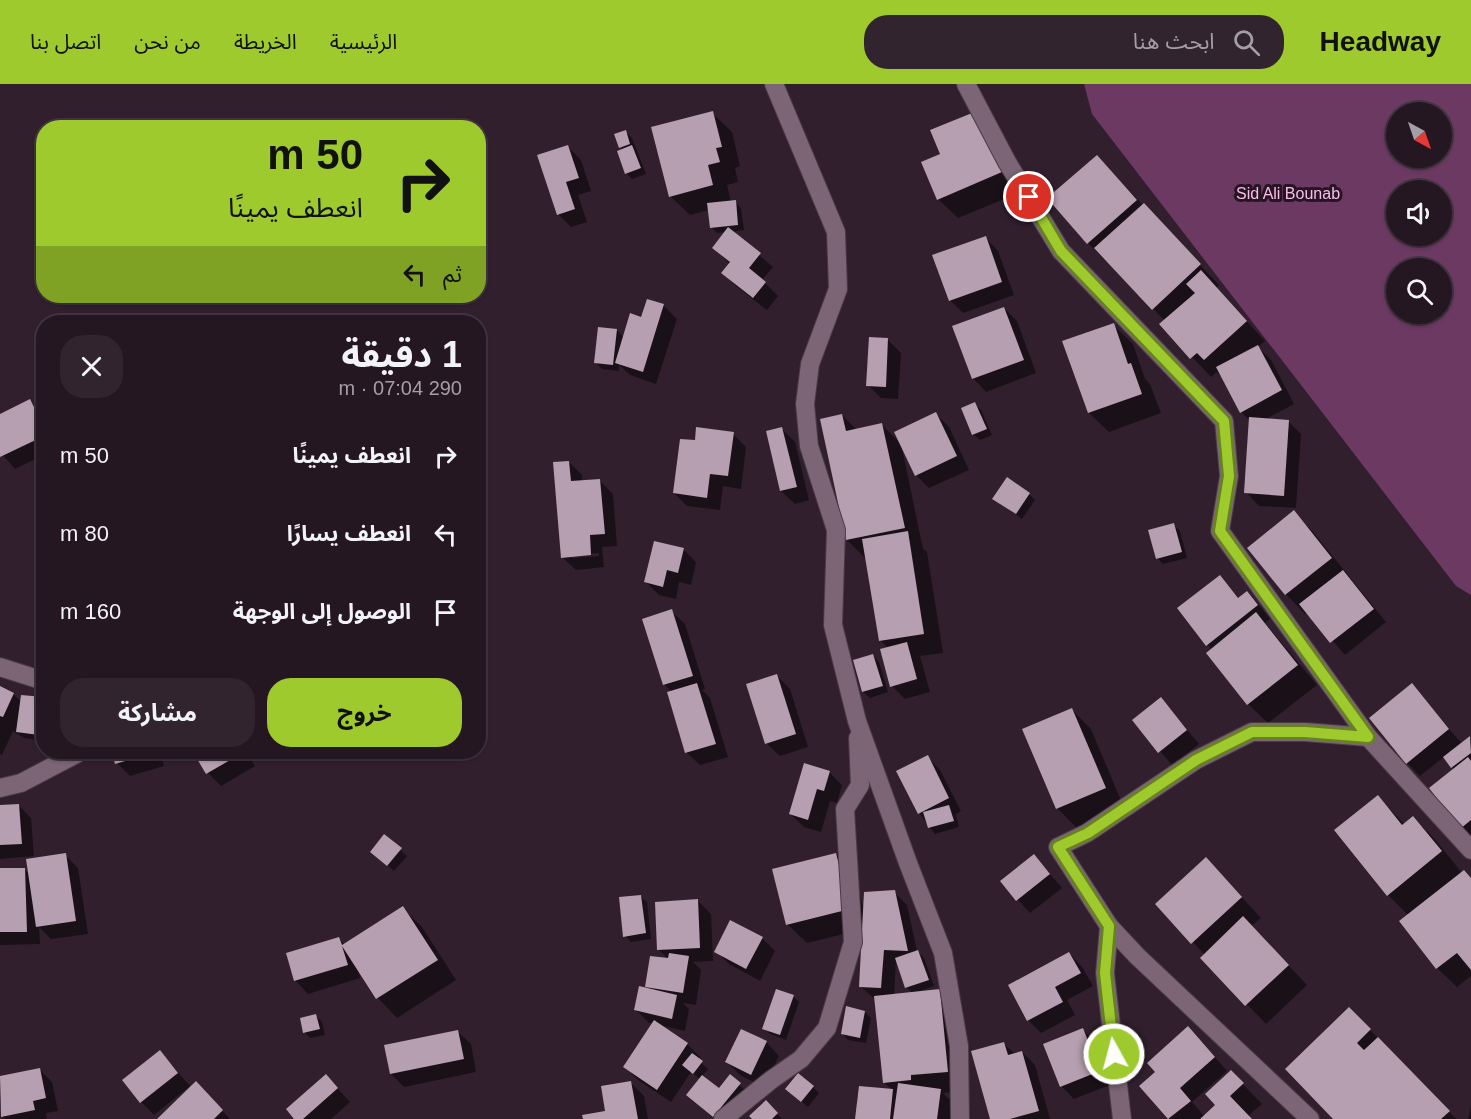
<!DOCTYPE html>
<html lang="ar">
<meta charset="utf-8">
<style>
body{margin:0;font-family:Helvetica,"Noto Sans Arabic",sans-serif;background:#31242f;color:#f1f3f6;direction:rtl;height:100vh;display:flex;flex-direction:column;font-size:22px;white-space:nowrap}
*{box-sizing:border-box;margin:0}
p{font-size:20px;color:#a39fa5}
.icon{flex:none;width:33px;height:33px;fill:none;stroke:currentColor;stroke-width:2;stroke-linecap:round;stroke-linejoin:round}
.map{position:relative;flex:1;overflow:hidden;direction:ltr}
.details{position:absolute;left:36px;top:231px;width:450px;height:444px;display:flex;flex-direction:column;background:#251722;border-radius:24px;box-shadow:0 2px 4px #0004,0 0 0 2px #423640;direction:rtl}
.details>*{flex:none}
.guide{position:absolute;left:36px;top:36px;width:450px;height:183px;border-radius:24px;box-shadow:0 2px 4px #0004,0 0 0 2px #423640;direction:rtl;background:#9fca2e;color:#111;overflow:hidden}
.needle{width:39px;rotate:140deg}
.controls{position:absolute;left:1386px;top:18px;display:grid;gap:12px}
.controls a{display:grid;place-items:center;width:66px;height:66px;border-radius:50%;background:#251722;box-shadow:0 2px 4px #0004,0 0 0 2px #423640;font-size:30px}
.pin{position:absolute;display:grid;place-items:center;width:51px;height:51px;color:#fff;margin:-26px;border:3px solid #fff;border-radius:50%;box-shadow:0 2px 6px #0007}
.me{position:absolute;width:66px;margin:-33px;rotate:353deg;stroke-linejoin:round;filter:drop-shadow(0 0 4px #0008)}
.turn{display:flex;align-items:center;gap:21px;height:126px;padding:0 24px;font-size:27px}
.turn .icon{width:78px;height:78px;stroke-width:2.5}
.turn b{display:block;font-size:42px;line-height:51px}
.then{display:flex;align-items:center;height:57px;padding:0 24px;background:#0003;gap:12px;font-size:22px}
.round{display:grid;place-items:center;flex:none;width:63px;height:63px;border-radius:24px;background:#31242f}
.summary{display:flex;align-items:center;justify-content:space-between;height:102px;padding:0 24px}
h1{font-size:36px;font-weight:700;line-height:45px}
.cta{display:flex;gap:12px;margin-top:auto;padding:12px 24px}
.cta a{flex:1;height:69px;border-radius:24px;background:#9fca2e;color:#111;font-size:24px;font-weight:700;line-height:69px;text-align:center}
.cta a+a{background:#31242f;color:#f1f3f6}
ul{padding:0;list-style:none}
li{display:flex;align-items:center;gap:18px;height:78px;padding:0 24px}
li div{flex:1}
li b{display:block;font-size:22px}
li em{font-style:normal}
header{display:flex;align-items:center;gap:36px;box-sizing:border-box;height:84px;padding:0 30px;background:#9fca2e;color:#111}
header strong{font-size:28px}
nav{display:flex;gap:33px;margin-inline-start:auto;font-size:21px}
.search{width:420px;height:54px;background:#31242f;display:flex;align-items:center;gap:15px;box-sizing:border-box;padding:0 21px;border-radius:24px;color:#a39fa5;font-size:22px}
.map>svg:first-child{display:block}
</style>
<header>
<strong>Headway</strong>
<div class="search"><svg class="icon" aria-label="search" viewBox="0 0 24 24"><circle cx="10" cy="10" r="6"/><path d="M15 15l6 6"/></svg>ابحث هنا</div>
<nav><a>الرئيسية</a><a>الخريطة</a><a>من نحن</a><a>اتصل بنا</a></nav>
</header>
<div class="map">
<svg width="1471" height="1035" viewBox="0 0 1471 1035">
<rect width="100%" height="100%" fill="#311f2d"/>
<path fill="#6b3961" fill-rule="evenodd" d="M1084 0H1471V511L1456 502 1092 30ZM1396 28H1442V74H1396ZM1396 106H1442V152H1396ZM1396 184H1442V230H1396Z"/>
<g fill="#0007" fill-rule="evenodd">
<polygon points="976,28 1021,108 958,134 938,115 942,71"/>
<polygon points="712,29 732,48 740,82 735,84 738,98 727,101 731,118 735,118 741,124 744,146 732,148 773,183 762,196 778,212 767,226 736,202 723,189 730,180 714,164 726,148 717,149 711,143 709,126 690,131 670,112"/>
<polygon points="626,48 632,54 646,90 632,95 626,89 623,66 620,63"/>
<polygon points="568,63 581,76 591,107 578,111 587,138 571,143 558,130"/>
<polygon points="1097,73 1219,201 1216,204 1265,257 1258,263 1271,276 1294,320 1264,336 1288,337 1301,350 1296,424 1259,422 1246,408 1250,337 1241,328 1222,293 1217,288 1211,293 1161,240 1165,237 1108,177 1107,178 1088,159"/>
<polygon points="985,153 998,167 1014,211 963,229 950,216"/>
<polygon points="648,217 664,222 677,235 656,300 630,291 619,281 619,287 602,285 596,279 617,246 624,254 642,235"/>
<polygon points="1004,224 1017,237 1036,289 986,308 973,294"/>
<polygon points="1113,241 1133,260 1145,295 1150,300 1161,329 1109,348 1089,329 1064,258"/>
<polygon points="888,256 901,269 898,315 881,314 868,301"/>
<polygon points="30,317 44,331 44,371 15,385 0,368 0,331"/>
<polygon points="975,320 981,326 992,351 980,356 973,350"/>
<polygon points="936,330 949,343 969,386 929,404 916,391 902,364 923,465 927,468 943,569 920,572 930,608 905,615 892,602 888,564 880,556 867,476 847,456 842,331 857,346 882,341 901,360"/>
<polygon points="782,345 795,358 809,416 795,420 781,407"/>
<polygon points="733,350 746,363 741,405 723,402 720,426 687,422 674,409 696,358"/>
<path d="M569 378 582 391V398L600 397 613 410 617 462 602 463 604 483 576 486 562 473ZM599 469V472L572 474V471Z"/>
<polygon points="1029,410 1035,416 1022,435 994,414"/>
<polygon points="1294,428 1313,448 1386,538 1345,571 1308,528 1305,530 1286,510"/>
<polygon points="1174,441 1180,447 1187,474 1163,480 1157,474"/>
<polygon points="683,465 696,478 691,501 679,498 676,515 659,511 646,498"/>
<polygon points="1220,493 1239,515 1247,509 1260,522 1270,535 1265,539 1317,601 1268,639 1248,620 1212,566 1179,525"/>
<polygon points="671,527 685,540 705,605 702,606 710,614 728,673 700,681 686,668 672,608 665,601 644,536"/>
<polygon points="873,572 879,578 888,608 870,614 863,608"/>
<polygon points="777,592 790,605 808,663 780,672 766,659"/>
<polygon points="1412,601 1462,660 1469,654 1471,655 1471,753 1461,744 1455,686 1444,673 1420,692 1407,679"/>
<polygon points="0,604 13,610 22,618 44,615 44,657 24,654 13,647 2,671 0,670"/>
<polygon points="1161,615 1199,660 1172,681 1134,636"/>
<polygon points="1072,626 1091,645 1124,724 1077,744 1057,724"/>
<polygon points="113,668 160,668 164,682 130,692 117,679"/>
<polygon points="194,668 246,668 255,682 221,702 208,689"/>
<polygon points="927,673 940,686 961,727 956,730 959,743 935,750 919,729"/>
<polygon points="829,688 842,701 837,719 830,717 821,748 804,743 790,730"/>
<polygon points="1378,713 1405,741 1413,734 1433,753 1462,789 1471,794 1471,892 1457,903 1437,884 1408,831 1388,811 1336,747"/>
<polygon points="18,721 31,734 34,772 0,775 0,722"/>
<polygon points="400,766 407,772 394,787 378,774"/>
<path d="M836 770 855 790 864 827 894 808 907 821 917 867 924 874 934 902 917 908 939 907 959 926 967 1007 943 1009 953 1019 951 1035H858L893 1007 884 998 876 916 861 903 864 845 807 859 787 840ZM896 875 906 903 913 909 894 911Z"/>
<polygon points="65,771 78,784 88,850 51,855 39,843 40,860 0,861 0,786 24,785 30,791"/>
<polygon points="1034,772 1062,804 1030,829 1002,798"/>
<polygon points="1225,795 1261,834 1251,842 1307,901 1266,940 1202,874 1205,871 1157,820"/>
<polygon points="640,812 647,818 651,855 631,858 625,852"/>
<polygon points="698,817 711,830 713,877 693,878 701,886 696,921 683,919 689,925 685,947 659,941 687,960 700,973 698,976 708,985 702,992 719,1007 731,993 753,1014 714,1035 688,1011 700,995 691,988 671,1018 638,996 625,983 653,940 649,939 636,926 646,906 651,873 669,876 659,866"/>
<polygon points="402,824 422,843 456,896 397,934 378,914 358,884 360,894 308,910 295,896 339,855 345,861"/>
<polygon points="762,854 775,867 760,897 729,880 716,867"/>
<polygon points="1069,869 1082,883 1093,902 1067,916 1075,931 1041,949 1028,936"/>
<polygon points="793,912 799,918 786,956 770,950 764,944"/>
<polygon points="1349,925 1395,971 1456,1035 1335,1035"/>
<polygon points="865,928 871,934 866,959 848,956 842,949"/>
<polygon points="316,932 322,938 325,951 310,954 304,948"/>
<polygon points="1083,946 1096,959 1112,1000 1074,1015 1061,1002"/>
<polygon points="457,947 471,960 476,988 404,1003 391,990"/>
<polygon points="1201,957 1227,987 1192,1018 1205,1033 1217,1021 1231,988 1262,1020 1248,1032 1251,1035 1170,1035 1141,1002"/>
<polygon points="766,958 779,972 764,1003 740,991 727,978"/>
<polygon points="1004,960 1015,970 1022,968 1035,981 1050,1035 991,1035"/>
<polygon points="160,968 190,1002 154,1031 141,1018"/>
<polygon points="39,985 52,998 58,1027 46,1029 47,1035 5,1035 2,1032 0,1020 0,993"/>
<polygon points="326,992 350,1018 331,1035 296,1035"/>
<polygon points="631,999 644,1012 648,1035 585,1035 607,1028"/>
<polygon points="813,1003 819,1009 808,1023 787,1005"/>
<polygon points="209,1013 230,1035 159,1035"/>
<polygon points="766,1018 782,1035 754,1035"/>
<polygon points="1471,1021 1471,1035 1468,1035"/>
</g>
<g fill="#b69fb0">
<polygon points="713,27 722,63 716,64 720,78 708,81 713,101 669,113 651,43"/>
<polygon points="977,27 1002,88 937,116 921,78 940,70 930,46"/>
<polygon points="626,46 630,60 619,64 614,50"/>
<polygon points="568,61 579,94 566,98 575,125 557,131 537,71"/>
<polygon points="632,61 641,84 625,90 617,67"/>
<polygon points="1097,71 1137,116 1087,160 1047,114"/>
<polygon points="736,116 738,141 710,144 707,119"/>
<polygon points="1144,119 1201,180 1152,226 1094,164"/>
<polygon points="728,143 761,169 749,184 766,198 753,214 721,189 730,178 712,164"/>
<polygon points="986,152 1002,198 949,217 932,171"/>
<polygon points="1201,186 1247,237 1204,276 1197,269 1190,275 1159,240 1195,209 1186,200"/>
<polygon points="647,215 664,220 643,288 615,279 630,229 641,233"/>
<polygon points="1004,223 1024,276 972,295 952,242"/>
<polygon points="1114,239 1128,280 1131,279 1142,310 1088,329 1062,257"/>
<polygon points="598,243 617,245 613,281 594,279"/>
<polygon points="869,253 888,254 886,303 866,302"/>
<polygon points="1258,261 1282,306 1240,329 1216,283"/>
<polygon points="30,315 44,343 44,352 0,373 0,330"/>
<polygon points="975,318 987,345 972,351 961,324"/>
<polygon points="936,328 957,372 915,392 894,348"/>
<polygon points="842,330 846,347 882,339 905,444 846,456 820,335"/>
<polygon points="1249,333 1289,336 1284,412 1244,409"/>
<polygon points="696,343 734,348 728,392 710,390 707,414 673,409 680,355 695,356"/>
<polygon points="782,343 797,403 780,407 766,347"/>
<polygon points="569,377 571,397 600,395 605,450 590,451 591,471 561,474 553,378"/>
<polygon points="1007,393 1030,409 1016,430 992,415"/>
<polygon points="1294,426 1332,474 1285,511 1247,464"/>
<polygon points="1174,439 1182,468 1156,475 1148,446"/>
<polygon points="908,447 924,550 879,557 862,455"/>
<polygon points="654,457 684,464 678,489 667,486 663,503 644,498"/>
<polygon points="1343,486 1374,525 1330,559 1299,520"/>
<polygon points="1220,491 1238,514 1247,507 1258,521 1206,562 1177,524"/>
<polygon points="672,525 693,592 663,601 642,535"/>
<polygon points="1256,528 1298,581 1247,621 1206,569"/>
<polygon points="907,558 917,595 890,603 880,565"/>
<polygon points="873,570 883,602 862,608 853,576"/>
<polygon points="777,590 796,650 765,660 746,600"/>
<polygon points="697,599 716,660 685,669 667,608"/>
<polygon points="1412,599 1449,645 1406,680 1369,634"/>
<polygon points="0,602 14,609 3,633 0,632"/>
<polygon points="21,611 44,613 39,651 16,648"/>
<polygon points="1161,613 1187,646 1158,669 1132,636"/>
<polygon points="1072,624 1106,704 1056,725 1022,645"/>
<polygon points="1470,652 1471,669 1451,684 1443,673"/>
<polygon points="112,668 152,668 152,669 115,680"/>
<polygon points="193,668 244,668 206,690"/>
<polygon points="928,671 949,714 918,730 896,687"/>
<polygon points="1468,673 1471,677 1471,736 1460,745 1429,704"/>
<polygon points="804,679 830,687 824,707 817,705 808,736 789,730"/>
<polygon points="1378,711 1402,741 1413,732 1442,767 1387,812 1334,746"/>
<polygon points="19,720 22,760 0,761 0,721"/>
<polygon points="949,721 954,737 928,744 923,728"/>
<polygon points="384,750 402,764 387,782 370,768"/>
<polygon points="66,769 76,837 36,843 26,775"/>
<polygon points="836,769 850,825 786,841 772,785"/>
<polygon points="1034,770 1050,790 1016,817 1000,797"/>
<polygon points="1206,773 1242,813 1191,860 1155,820"/>
<polygon points="0,784 25,784 27,848 0,848"/>
<polygon points="1464,786 1471,794 1471,886 1457,869 1436,885 1399,837"/>
<polygon points="895,806 908,867 884,866 881,904 859,903 864,808"/>
<polygon points="641,811 646,849 623,853 619,813"/>
<polygon points="698,815 700,864 657,866 655,818"/>
<polygon points="403,822 438,876 376,915 342,862 348,881 294,897 286,869 339,853 342,861"/>
<polygon points="1243,832 1289,881 1245,922 1200,874"/>
<polygon points="730,836 763,853 746,885 714,868"/>
<polygon points="918,866 929,896 905,904 895,874"/>
<polygon points="1069,868 1081,889 1055,903 1063,918 1027,937 1008,901"/>
<polygon points="669,869 689,872 683,909 645,903 650,872 668,874"/>
<polygon points="639,902 677,911 672,935 634,926"/>
<polygon points="776,905 794,911 780,951 762,945"/>
<polygon points="940,905 948,988 911,991 911,996 883,999 874,912"/>
<polygon points="846,922 865,927 860,954 841,950"/>
<polygon points="1349,923 1371,945 1357,959 1364,966 1378,953 1450,1027 1441,1035 1333,1035 1285,985"/>
<polygon points="316,930 320,945 303,949 300,934"/>
<polygon points="654,936 688,959 657,1006 623,983"/>
<polygon points="1188,942 1215,973 1180,1004 1191,1017 1168,1035 1139,1002 1155,988 1147,979"/>
<polygon points="1083,944 1100,987 1060,1003 1043,960"/>
<polygon points="741,945 767,957 751,991 725,978"/>
<polygon points="458,946 464,975 390,990 384,961"/>
<polygon points="1004,958 1008,971 1022,967 1039,1027 1010,1035 990,1035 971,967"/>
<polygon points="160,966 178,989 140,1019 122,996"/>
<polygon points="692,969 703,977 693,990 682,981"/>
<polygon points="40,984 46,1014 33,1017 35,1026 1,1033 0,992"/>
<polygon points="1231,986 1244,999 1230,1012 1252,1035 1200,1035 1215,1021 1205,1010"/>
<polygon points="798,989 814,1002 801,1018 785,1005"/>
<polygon points="326,990 338,1004 303,1035 294,1035 286,1025"/>
<polygon points="730,990 741,999 713,1033 686,1011 702,991 719,1004"/>
<polygon points="196,997 223,1026 214,1035 157,1035"/>
<polygon points="631,997 638,1035 583,1035 582,1031 605,1027 601,1002"/>
<polygon points="898,999 941,1005 937,1035 893,1035"/>
<polygon points="859,1002 893,1005 890,1035 855,1035"/>
<polygon points="766,1016 778,1029 772,1035 752,1035 749,1032"/>
</g>
<g fill="none" stroke-linecap="round" stroke-linejoin="round">
<g stroke="#4a3a46" stroke-width="20">
<g id="street">
<polyline points="774,0 836,148 838,205 810,280 805,320 809,362 836,446 833,541 857,637 908,779 943,869 959,962 960,1035"/>
<polyline points="966,0 1007,78 1061,167 1224,337 1229,392 1220,447 1368,653 1471,766"/>
<polyline points="0,583 44,597"/>
<polyline points="0,704 21,699 80,668"/>
<polyline points="1109,842 1105,889 1122,1035"/>
<polyline points="723,1035 771,996 801,975 827,944 853,858 845,725 860,701 858,654"/>
<polyline points="1310,1035 1137,872 1109,842 1058,763 1087,749 1196,676 1252,648 1305,648 1368,653"/>
</g>
</g>
<use href="#street" stroke="#7b6576" stroke-width="18"/>
</g>
<g fill="none" stroke-linecap="round" stroke-linejoin="round">
<g stroke="#67831e" stroke-width="15">
<polyline id="route" points="1029,113 1061,167 1224,337 1229,392 1220,447 1368,653 1305,648 1252,648 1196,676 1088,749 1058,763 1109,842 1105,889 1114,970"/>
</g>
<use href="#route" stroke="#9fca2e" stroke-width="10"/>
</g>
<g text-anchor="middle" dominant-baseline="central" stroke-width="6" stroke-linejoin="round" paint-order="stroke">
<g font-size="16" fill="#f8beea" stroke="#271523">
<text x="1288" y="109">Sid Ali Bounab</text>
</g>
</g>
</svg>
<div class="controls">
<a><svg class="needle" viewBox="-14 -14 28 28"><path d="M0-13l5 13h-10z" fill="#e53935"/><path d="M0 13l5-13h-10z" fill="#a39fa5"/></svg></a>
<a><svg class="icon" aria-label="sound" viewBox="0 0 24 24"><path d="M4 9h4l5-4v14l-5-4H4zM17 9q2 3 0 6"/></svg></a>
<a><svg class="icon" aria-label="search" viewBox="0 0 24 24"><circle cx="10" cy="10" r="6"/><path d="M15 15l6 6"/></svg></a>
</div>
<div class="pin" style="left:1029px;top:113px;background:#d93025"><svg class="icon" aria-label="arrive" viewBox="0 0 24 24"><path d="M6 21V4h12l-3 4 3 4H6"/></svg></div>
<svg class="me" style="left:1114px;top:970px" viewBox="-20 -20 40 40"><circle r="17" fill="#9fca2e" stroke="#fff" stroke-width="3"/><path d="M0-11L8 9 0 5-8 9z" fill="#fff"/></svg>
<div class="guide">
<div class="turn"><svg class="icon" aria-label="right" viewBox="0 0 24 24"><path d="M7 20v-9h11M14 6l5 5-5 5"/></svg><div><b>50 m</b>انعطف يمينًا</div></div>
<div class="then">ثم<svg class="icon" aria-label="left" viewBox="0 0 24 24"><path d="M17 20v-9H6M10 6l-5 5 5 5"/></svg></div>
</div>
<section class="details">
<div class="summary"><div><h1>1 دقيقة</h1><p>290 m · 07:04</p></div><a class="round"><svg class="icon" aria-label="close" viewBox="0 0 24 24"><path d="M6 6l12 12M18 6L6 18"/></svg></a></div>
<ul>
<li><svg class="icon" aria-label="right" viewBox="0 0 24 24"><path d="M7 20v-9h11M14 6l5 5-5 5"/></svg><div><b>انعطف يمينًا</b></div><em>50 m</em></li>
<li><svg class="icon" aria-label="left" viewBox="0 0 24 24"><path d="M17 20v-9H6M10 6l-5 5 5 5"/></svg><div><b>انعطف يسارًا</b></div><em>80 m</em></li>
<li><svg class="icon" aria-label="arrive" viewBox="0 0 24 24"><path d="M6 21V4h12l-3 4 3 4H6"/></svg><div><b>الوصول إلى الوجهة</b></div><em>160 m</em></li>
</ul>
<div class="cta"><a>خروج</a><a>مشاركة</a></div>
</section>
</div>
